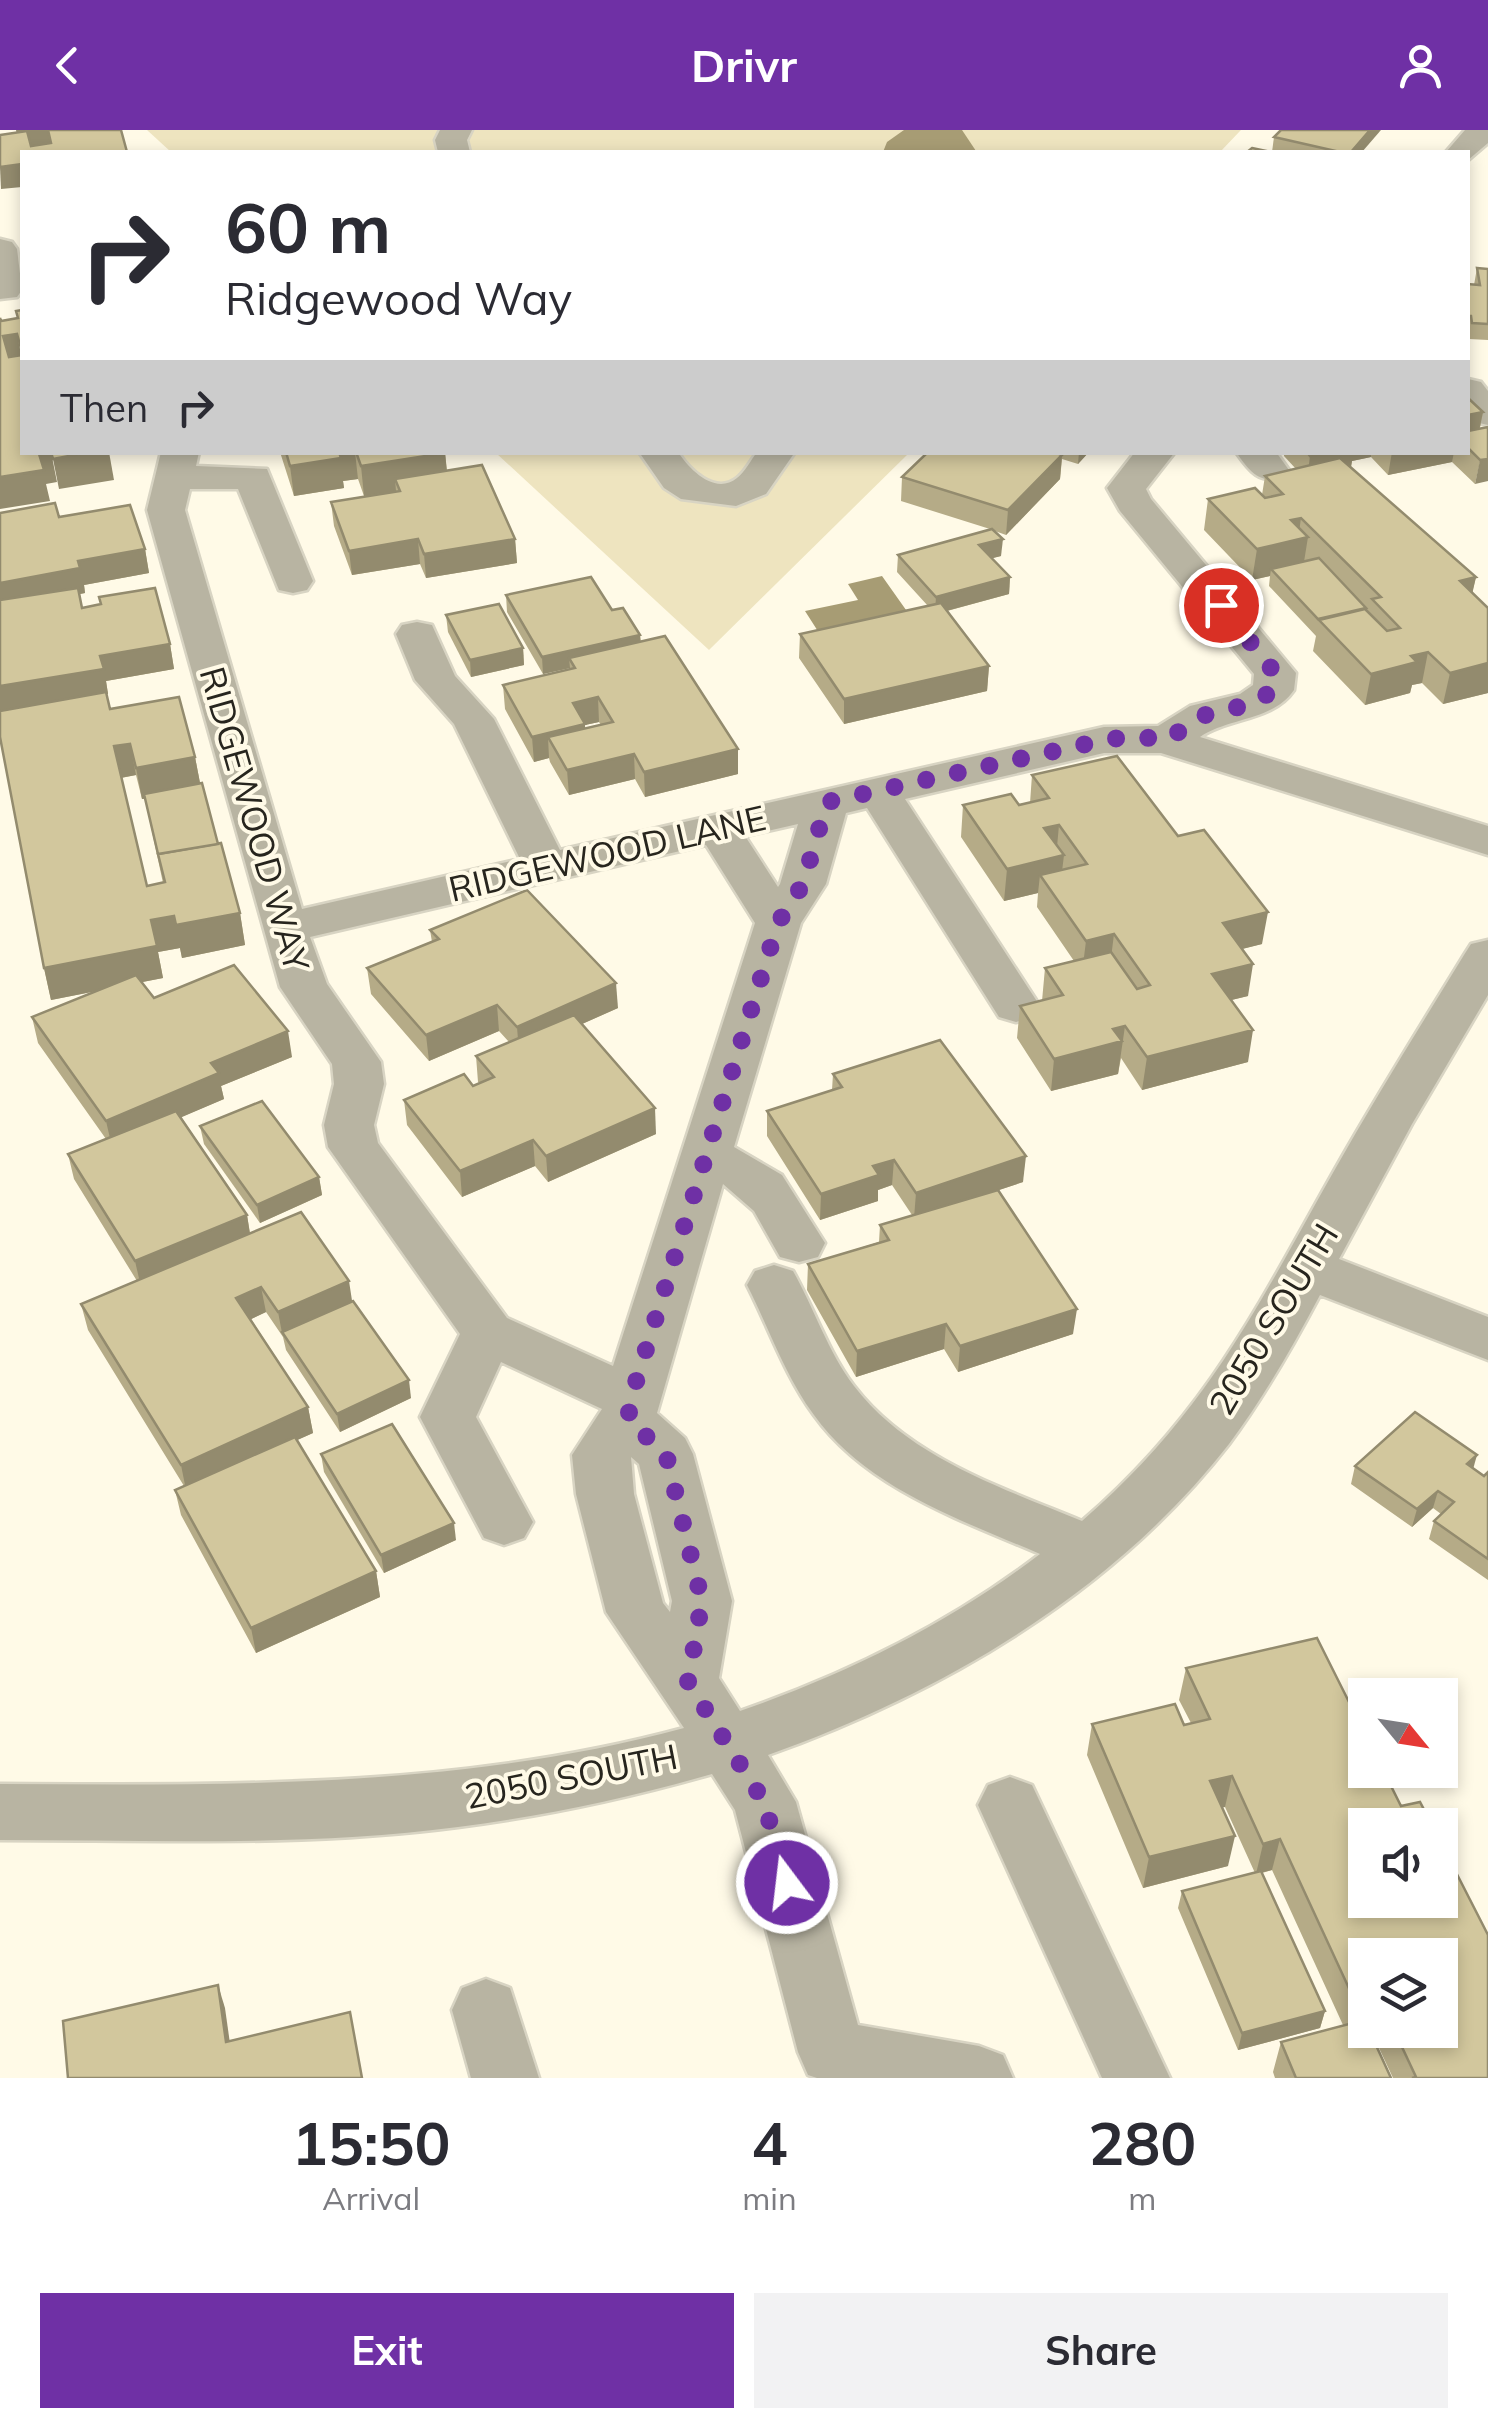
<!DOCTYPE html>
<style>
body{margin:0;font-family:Mulish,sans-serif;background:#f2f2f3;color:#2b2b33;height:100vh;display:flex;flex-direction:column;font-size:38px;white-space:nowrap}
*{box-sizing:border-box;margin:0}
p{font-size:32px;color:#7c7c81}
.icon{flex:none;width:55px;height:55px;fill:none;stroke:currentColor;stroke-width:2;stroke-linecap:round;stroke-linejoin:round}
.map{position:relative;height:1948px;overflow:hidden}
.drawer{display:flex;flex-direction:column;background:#fff;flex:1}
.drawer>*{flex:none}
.hud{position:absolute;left:20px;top:20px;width:1450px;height:305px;border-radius:0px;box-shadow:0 5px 15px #0003;background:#fff;color:#2b2b33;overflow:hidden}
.needle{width:65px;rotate:120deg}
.fabs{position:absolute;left:1348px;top:1548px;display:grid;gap:20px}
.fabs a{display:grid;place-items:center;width:110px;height:110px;border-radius:0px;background:#fff;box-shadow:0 5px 15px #0003;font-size:50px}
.pin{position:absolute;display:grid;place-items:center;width:85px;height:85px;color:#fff;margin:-42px;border:5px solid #fff;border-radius:50%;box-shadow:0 2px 10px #0007}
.me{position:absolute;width:110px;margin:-55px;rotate:345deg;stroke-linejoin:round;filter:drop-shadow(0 0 8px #0008)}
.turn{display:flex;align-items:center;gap:35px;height:210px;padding:0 40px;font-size:45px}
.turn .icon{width:130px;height:130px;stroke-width:2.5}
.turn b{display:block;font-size:70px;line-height:85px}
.then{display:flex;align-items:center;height:95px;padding:0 40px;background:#0003;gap:20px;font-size:38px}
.eta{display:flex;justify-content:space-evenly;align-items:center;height:170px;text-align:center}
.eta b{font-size:60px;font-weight:700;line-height:70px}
.cta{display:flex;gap:20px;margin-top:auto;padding:20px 40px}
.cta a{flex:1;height:115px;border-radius:0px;background:#6f30a5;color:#fff;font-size:40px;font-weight:700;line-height:115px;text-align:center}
.cta a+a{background:#f2f2f3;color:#2b2b33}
header{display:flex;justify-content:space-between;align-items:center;height:130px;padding:0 40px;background:#6f30a5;color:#fff;font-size:45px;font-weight:700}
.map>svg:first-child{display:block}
</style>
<header><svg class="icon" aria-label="back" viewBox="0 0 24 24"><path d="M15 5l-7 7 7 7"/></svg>Drivr<svg class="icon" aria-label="person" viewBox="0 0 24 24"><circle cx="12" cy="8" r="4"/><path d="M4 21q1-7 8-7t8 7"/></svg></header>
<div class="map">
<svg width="1488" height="1948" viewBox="0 0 1488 1948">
<rect width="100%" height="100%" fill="#fffae7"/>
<g fill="#eee4bf">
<polygon points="147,0 1241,0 1220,22 171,22"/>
<polygon points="496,323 909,323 709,520"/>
</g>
<g fill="#a79c74">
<polygon points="904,0 962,0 976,21 883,22 887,12"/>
<polygon points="882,446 911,487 821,506 805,481 858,470 848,454"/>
</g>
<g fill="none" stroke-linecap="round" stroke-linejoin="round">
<g stroke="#d8d4c3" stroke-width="5">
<g id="minor">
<polygon points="440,0 472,0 467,10 470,22 438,22 435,10"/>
<polygon points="1465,0 1488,0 1488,13 1468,30 1468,22 1446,22"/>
<polygon points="0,109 12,112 17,119 22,160 17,167 0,169"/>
<polygon points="1468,249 1481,252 1488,261 1488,295 1475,292 1468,283"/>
<path d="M161 322H199L196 336 267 339 313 451 307 460 293 463 279 460 238 359H190L185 380 302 779 520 729 454 594 415 550 396 504 402 495 417 492 432 495 455 546 494 589 560 720 1104 597 1158 596 1190 576 1240 564 1253 555 1254 544 1120 381 1107 358 1135 322H1175L1146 359 1151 369 1296 543 1294 560C1273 591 1230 587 1200 607L1488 696V725L1161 623H1104L905 669 1040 876 1033 887 1016 892 999 887 867 678 846 683 826 754 801 793 734 1017 782 1045 825 1113 818 1127 799 1132 780 1127 754 1081 723 1054 657 1283 685 1308 693 1324 732 1471 719 1548 740 1581C847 1544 950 1493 1040 1424 961 1390 866 1358 814 1285 785 1246 769 1198 747 1155L755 1141 774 1135 793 1141C814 1178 828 1222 854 1256 908 1327 1002 1358 1082 1391 1206 1284 1256 1179 1334 1041 1375 968 1420 897 1464 825L1471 814 1488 810V865L1412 994 1339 1129 1488 1187V1230L1320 1165C1293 1216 1264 1267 1229 1314 1113 1463 944 1562 768 1625L796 1672 858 1895 979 1916 1003 1925 1013 1948H817L808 1945 798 1922 735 1680 712 1644C628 1668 545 1686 458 1697 307 1717 152 1710 0 1710V1654C231 1655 459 1659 684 1598L606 1482 576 1364 572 1325 602 1279 501 1232 476 1287 533 1392 524 1408 504 1415 484 1408 420 1287 460 1204 328 1017 324 995 334 954 332 934 280 857 147 380ZM798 694 780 754 778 757 745 706ZM706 715 755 793 613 1236 507 1188 378 1013 374 995 384 954 381 932 327 854 310 807ZM631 1327 639 1334 672 1471 670 1482 663 1473 634 1364Z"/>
<path d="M639 322H678C689 339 715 366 737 348 745 342 751 330 757 322H795L766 364 736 376 681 369 664 358Z"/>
<path d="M1236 322H1276L1289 340 1283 348C1259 354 1250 342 1236 322Z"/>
<polygon points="1010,1647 1032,1655 1170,1948 1102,1948 978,1675 988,1655"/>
<polygon points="486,1849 510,1858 539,1948 471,1948 452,1880 462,1858"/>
</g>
</g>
<use href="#minor" fill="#b8b4a2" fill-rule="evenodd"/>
</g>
<g fill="#b5ab87" fill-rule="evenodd">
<polygon points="1274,7 1362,22 1272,22"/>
<polygon points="1477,138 1488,139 1488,210 1469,209 1468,202 1468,155 1474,155"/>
<polygon points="1468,268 1483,282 1480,298 1488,297 1475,354 1452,332 1388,345 1371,327 1352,331 1351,338 1476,447 1472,463 1488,478 1488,563 1443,574 1422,553 1412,555 1410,563 1365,575 1313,521 1316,506 1269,456 1270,446 1252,450 1204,400 1208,369 1262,365 1265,346 1296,339 1284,326 1284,322 1468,322"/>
<polygon points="280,322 445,322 447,341 515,409 517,433 426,448 420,434 352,445 334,396 331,372 364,366 358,349 343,351 344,358 294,366"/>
<polygon points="928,322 1089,322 1078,334 1062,329 1060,349 1006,405 995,401 1001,426 992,428 1010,447 1009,464 947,481 989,536 987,561 844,594 799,528 800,504 928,476 897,442 898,425 990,399 901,371 902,347"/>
<path d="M59 387 145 419 149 443 84 455 85 463 80 464 82 478 170 514 174 539 106 551 108 564H106L110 579 195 627 200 653 240 783 245 815 182 828 180 818 158 822 163 848 142 852 154 868 292 927 221 956 224 969 181 987 247 1085 250 1103 352 1171 411 1268 340 1302 286 1220 283 1207 266 1182 251 1189 308 1277 313 1303 297 1310 376 1441 380 1467 256 1523 181 1385 175 1360 184 1356 88 1200 81 1174 137 1151 74 1049 68 1024 106 1009 38 913 32 887 96 861 51 870 44 838ZM136 645 142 669H145L163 753 147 756 121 648Z"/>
<path d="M506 465 612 480 640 505 641 512 738 644 645 667 635 649 569 665 550 632 549 628 534 632 505 579 503 555 570 539V538L543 544 507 482ZM599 592 601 595 585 598V595Z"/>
<polygon points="446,485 523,518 524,535 471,547 448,502"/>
<polygon points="1032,645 1178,706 1262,814 1242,819 1248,866 1231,870 1248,932 1142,960 1121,928 1118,944 1051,961 1017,908 1020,876 1042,871 1045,838 1074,831 1037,777 1038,763 1004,771 961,707 963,675 1019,675 1030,673"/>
<polygon points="430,800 618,878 582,894 656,1004 548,1052 535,1036 462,1067 407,995 404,970 473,956 480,953 478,952 476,926 509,912 499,901 429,931 371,864 367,838 432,812"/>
<polygon points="833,944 1023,1052 999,1060 1073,1204 958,1242 944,1219 856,1247 807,1160 808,1134 879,1112 880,1095 912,1085 892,1055 878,1060 878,1071 820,1090 767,1006 767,981 832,960"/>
<polygon points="200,996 319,1047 322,1065 260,1093 204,1014"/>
<polygon points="321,1324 456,1410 384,1443 324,1342"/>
<polygon points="1355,1336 1473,1338 1484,1346 1488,1342 1488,1450 1429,1409 1434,1391 1441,1384 1433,1378 1412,1397 1351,1354"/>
<path d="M1186 1538 1488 1948H1393L1372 1903 1391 1948H1275L1273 1942 1281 1912 1343 1895 1272 1740 1262 1743 1325 1881 1320 1898 1238 1920 1178 1778 1182 1761 1255 1743 1225 1677H1222L1228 1736 1143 1758 1087 1625 1092 1594 1184 1595 1191 1593 1179 1570ZM1365 1825 1440 1900H1365Z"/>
</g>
<g fill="#938b6e">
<polygon points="16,0 48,0 51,16 20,19"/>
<polygon points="1370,0 1381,0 1362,22 1351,22"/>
<polygon points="22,34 22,57 1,59 0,37"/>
<polygon points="17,204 22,229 9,235 3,206"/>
<polygon points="1483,282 1478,306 1468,308 1468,285"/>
<polygon points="51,322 57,352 46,354 50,371 0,379 0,347 39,324"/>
<polygon points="90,322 109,322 114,350 59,359 53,329"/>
<polygon points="338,322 355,322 358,349 343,351 344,358 294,366 290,336"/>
<polygon points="1079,322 1089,322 1078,334"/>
<polygon points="1329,322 1371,322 1371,327 1352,331 1350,341 1307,350 1310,326"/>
<polygon points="1392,322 1454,322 1452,332 1388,345"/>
<polygon points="445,323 448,353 395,349 396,361 364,366 361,336"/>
<polygon points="1062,325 1060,349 1006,405 1008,380"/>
<polygon points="1488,329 1488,351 1475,354 1480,330"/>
<polygon points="1301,388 1298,409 1308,407 1303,438 1271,439 1270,446 1252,450 1257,419 1291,390"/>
<polygon points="418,409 420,434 352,445 349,421"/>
<polygon points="515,409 517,433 426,448 424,424"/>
<polygon points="1003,409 1001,426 978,432 979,415"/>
<polygon points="145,419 149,443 84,455 85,463 0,479 0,453 78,431"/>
<polygon points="1010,447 1009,464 935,484 936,467"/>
<polygon points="1476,447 1469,478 1460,451"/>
<polygon points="640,505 641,522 569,528 570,538 543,544 542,527"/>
<polygon points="170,514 174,539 106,551 108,564 0,582 0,556 100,526"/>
<polygon points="523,518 524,535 471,547 470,530"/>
<polygon points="1428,522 1422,553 1412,555 1410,563 1365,575 1371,544 1411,526"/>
<polygon points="1488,533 1488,563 1443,574 1450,543"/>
<polygon points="989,536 987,561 844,594 844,569"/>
<polygon points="598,567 599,592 585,595 586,619 548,607 549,628 534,632 532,607 573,573"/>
<polygon points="130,614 136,645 120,648 114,616"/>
<polygon points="738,619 738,644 645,667 644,642"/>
<polygon points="634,624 635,649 569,665 567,640"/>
<polygon points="195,627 201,658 142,669 136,638"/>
<polygon points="1059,695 1056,727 1044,698"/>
<polygon points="1064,725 1060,758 1040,745 1038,763 1004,771 1007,739"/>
<polygon points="1268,782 1262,814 1218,825 1223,793"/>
<polygon points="240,783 245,815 182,828 180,818 158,822 163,848 51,870 44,838 151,790 174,786"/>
<polygon points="1114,804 1110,836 1082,843 1086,811"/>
<polygon points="1253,834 1248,866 1207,876 1212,844"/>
<polygon points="616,853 618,878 519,922 517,897"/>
<polygon points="497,875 499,901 429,931 426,905"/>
<polygon points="1125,896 1118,944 1051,961 1054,929 1113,899"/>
<polygon points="1253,900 1248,932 1142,960 1147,927"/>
<polygon points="288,901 292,927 221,956 224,969 112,1017 106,991 211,933"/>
<polygon points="655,978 656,1004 548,1052 546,1026"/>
<polygon points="533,1010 535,1036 462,1067 460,1041"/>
<polygon points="1026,1026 1023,1052 914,1088 916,1063"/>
<polygon points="894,1030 892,1055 878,1060 878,1071 820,1090 821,1064 873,1036"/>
<polygon points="319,1047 322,1065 260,1093 257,1075"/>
<polygon points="247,1085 251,1111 141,1157 135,1131"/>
<polygon points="349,1151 353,1177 282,1202 283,1208 278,1182"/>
<polygon points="261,1157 266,1182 241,1194 236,1168"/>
<polygon points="1077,1179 1073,1204 958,1242 960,1216"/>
<polygon points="946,1194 944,1219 856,1247 857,1221"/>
<polygon points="409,1250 411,1268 340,1302 337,1284"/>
<polygon points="308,1277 313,1303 186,1360 181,1335"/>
<polygon points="1477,1325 1472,1343 1467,1334"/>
<polygon points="1438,1361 1433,1378 1412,1397 1417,1379"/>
<polygon points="454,1393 456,1410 384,1443 381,1425"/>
<polygon points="376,1441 380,1467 256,1523 251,1498"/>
<polygon points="1232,1646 1225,1677 1203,1682 1210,1651"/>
<polygon points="1235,1706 1228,1736 1143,1758 1149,1727"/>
<polygon points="1280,1709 1272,1740 1256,1744 1263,1714"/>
<polygon points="218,1855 225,1878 233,1935 226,1912"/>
<polygon points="1365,1878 1365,1900 1373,1900 1372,1903 1350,1910 1359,1880"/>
<polygon points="1325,1881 1320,1898 1238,1920 1242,1903"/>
</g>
<g fill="#d2c79d" stroke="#938b6e" stroke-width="2.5">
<polygon points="48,0 121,0 127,22 22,22 22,34 0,37 0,5 27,1 31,16 51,13"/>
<polygon points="1281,0 1370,0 1351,22 1340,22 1274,7"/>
<polygon points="1252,18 1271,22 1247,22"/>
<polygon points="1477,138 1488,139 1488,194 1472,193 1471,186 1468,186 1468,154 1480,155"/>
<polygon points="22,180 22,222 17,204 3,206 9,227 22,225 22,322 48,322 39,324 44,340 0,347 0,188 1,191 18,188 16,181"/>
<polygon points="1468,268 1483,282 1468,285"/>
<polygon points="1488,297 1488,329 1480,330 1468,318 1468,301"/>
<polygon points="51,322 90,322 53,329"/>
<polygon points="286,322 339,322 341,328 290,336"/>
<polygon points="356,322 445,322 445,323 361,336"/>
<polygon points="928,322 1054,322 1062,325 1008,380 902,347"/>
<polygon points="1307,322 1329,322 1310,326"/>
<polygon points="1340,328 1476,447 1460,451 1488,478 1488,533 1450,543 1428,522 1411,526 1417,532 1371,544 1319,490 1365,479 1387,501 1400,498 1372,469 1381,467 1301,388 1291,390 1308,407 1257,419 1208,369 1255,358 1265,368 1283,364 1265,346"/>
<polygon points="482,335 515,409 424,424 418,409 349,421 331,372 400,361 395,349"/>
<polygon points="55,373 59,387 130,375 145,419 78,431 80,438 0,453 0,383"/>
<polygon points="992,399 1003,409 979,415 1010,447 936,467 898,425"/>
<polygon points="1319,428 1366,478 1318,489 1271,439"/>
<polygon points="591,447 612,480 623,478 640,505 542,527 506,465"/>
<polygon points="78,458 82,478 101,474 99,467 155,458 170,514 100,526 104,539 0,556 0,470"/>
<polygon points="941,473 989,536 844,569 800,504"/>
<polygon points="499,474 523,518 470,530 446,485"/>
<polygon points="665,506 738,619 644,642 634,624 567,640 548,607 613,592 598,567 573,573 585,594 532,607 503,555 575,538 569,528"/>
<polygon points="106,562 110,579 179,567 195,627 136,638 130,614 114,616 147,756 165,752 158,724 221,713 240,783 176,795 174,786 151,790 157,816 44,838 0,607 0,581"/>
<polygon points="1117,626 1178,706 1204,700 1268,782 1223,793 1253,834 1212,844 1253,900 1147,927 1125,896 1113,899 1122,911 1054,929 1020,876 1063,865 1045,838 1111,822 1137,859 1150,855 1114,804 1086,811 1040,745 1087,734 1059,695 1044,698 1064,725 1007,739 963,675 1011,664 1019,675 1049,668 1032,645"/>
<polygon points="202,653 218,714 158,724 144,664"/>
<polygon points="527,760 616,853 517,897 497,875 426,905 367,838 439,809 430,800"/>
<polygon points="234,835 288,901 211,933 219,943 106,991 32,887 136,845 154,868"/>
<polygon points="574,885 655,978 546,1026 533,1010 460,1041 404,970 464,944 473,956 494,947 476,926"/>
<polygon points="940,910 1026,1026 916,1063 894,1030 873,1036 879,1045 821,1064 767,981 842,957 833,944"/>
<polygon points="262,971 319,1047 257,1075 200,996"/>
<polygon points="176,981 247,1085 135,1131 68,1024"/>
<polygon points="998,1060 1077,1179 960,1216 946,1194 857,1221 808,1134 889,1110 880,1095"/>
<polygon points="301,1082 349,1151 278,1182 261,1157 236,1168 308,1277 181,1335 81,1174"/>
<polygon points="353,1171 409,1250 337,1284 282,1202"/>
<polygon points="1415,1282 1477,1325 1467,1334 1484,1346 1488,1342 1488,1429 1434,1391 1454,1372 1438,1361 1417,1379 1355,1336"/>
<polygon points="392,1294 454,1393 381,1425 321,1324"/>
<polygon points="295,1307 376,1441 251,1498 175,1360"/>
<polygon points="1317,1508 1365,1604 1365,1640 1383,1640 1401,1676 1420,1672 1432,1695 1365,1695 1365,1770 1440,1770 1440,1711 1488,1805 1488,1948 1412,1948 1416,1947 1394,1900 1440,1900 1440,1825 1365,1825 1365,1878 1359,1880 1280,1709 1263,1714 1232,1646 1210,1651 1235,1706 1149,1727 1092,1594 1175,1574 1184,1595 1210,1589 1186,1538"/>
<polygon points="1261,1741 1325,1881 1242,1903 1182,1761"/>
<polygon points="218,1855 226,1912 350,1882 362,1948 68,1948 63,1891"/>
<polygon points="1364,1890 1365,1900 1369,1900 1391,1948 1296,1948 1281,1912"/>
</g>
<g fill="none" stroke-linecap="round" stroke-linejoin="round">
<polyline stroke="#6f30a5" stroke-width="18" stroke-dasharray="0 32.4" points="787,1753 764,1672 688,1552 702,1471 666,1324 628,1290 631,1268 778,793 803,754 827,672 1104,610 1134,606 1166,610 1205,585 1255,573 1273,560 1275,543 1221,475"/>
</g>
<g text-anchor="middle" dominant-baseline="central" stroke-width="8" stroke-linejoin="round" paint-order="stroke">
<g font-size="35" fill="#27251e" stroke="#fffae7">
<text transform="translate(255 689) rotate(74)">RIDGEWOOD WAY</text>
<text transform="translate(607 723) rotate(-13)">RIDGEWOOD LANE</text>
<text transform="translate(1273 1189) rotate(-59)">2050 SOUTH</text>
<text transform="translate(571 1646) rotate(-11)">2050 SOUTH</text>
</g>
</g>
</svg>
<div class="fabs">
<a><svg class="needle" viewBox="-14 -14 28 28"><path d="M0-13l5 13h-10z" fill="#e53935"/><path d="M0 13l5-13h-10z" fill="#7c7c81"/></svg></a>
<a><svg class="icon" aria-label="sound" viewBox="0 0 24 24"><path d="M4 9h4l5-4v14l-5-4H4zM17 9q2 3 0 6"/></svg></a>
<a><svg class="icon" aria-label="layers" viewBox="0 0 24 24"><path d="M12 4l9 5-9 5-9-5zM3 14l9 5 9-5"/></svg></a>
</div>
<div class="pin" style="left:1221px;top:475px;background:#d93025"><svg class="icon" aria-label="arrive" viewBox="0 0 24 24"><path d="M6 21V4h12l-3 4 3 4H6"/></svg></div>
<svg class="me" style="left:787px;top:1753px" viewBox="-20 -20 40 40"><circle r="17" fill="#6f30a5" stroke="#fff" stroke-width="3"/><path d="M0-11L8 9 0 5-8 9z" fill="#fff"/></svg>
<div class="hud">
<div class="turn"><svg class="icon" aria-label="right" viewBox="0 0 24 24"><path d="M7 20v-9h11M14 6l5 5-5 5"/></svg><div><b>60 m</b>Ridgewood Way</div></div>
<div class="then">Then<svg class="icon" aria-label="right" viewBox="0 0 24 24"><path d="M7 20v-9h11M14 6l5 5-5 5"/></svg></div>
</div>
</div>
<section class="drawer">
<div class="eta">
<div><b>15:50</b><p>Arrival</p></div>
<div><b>4</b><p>min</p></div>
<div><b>280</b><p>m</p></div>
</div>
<div class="cta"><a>Exit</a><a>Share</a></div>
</section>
